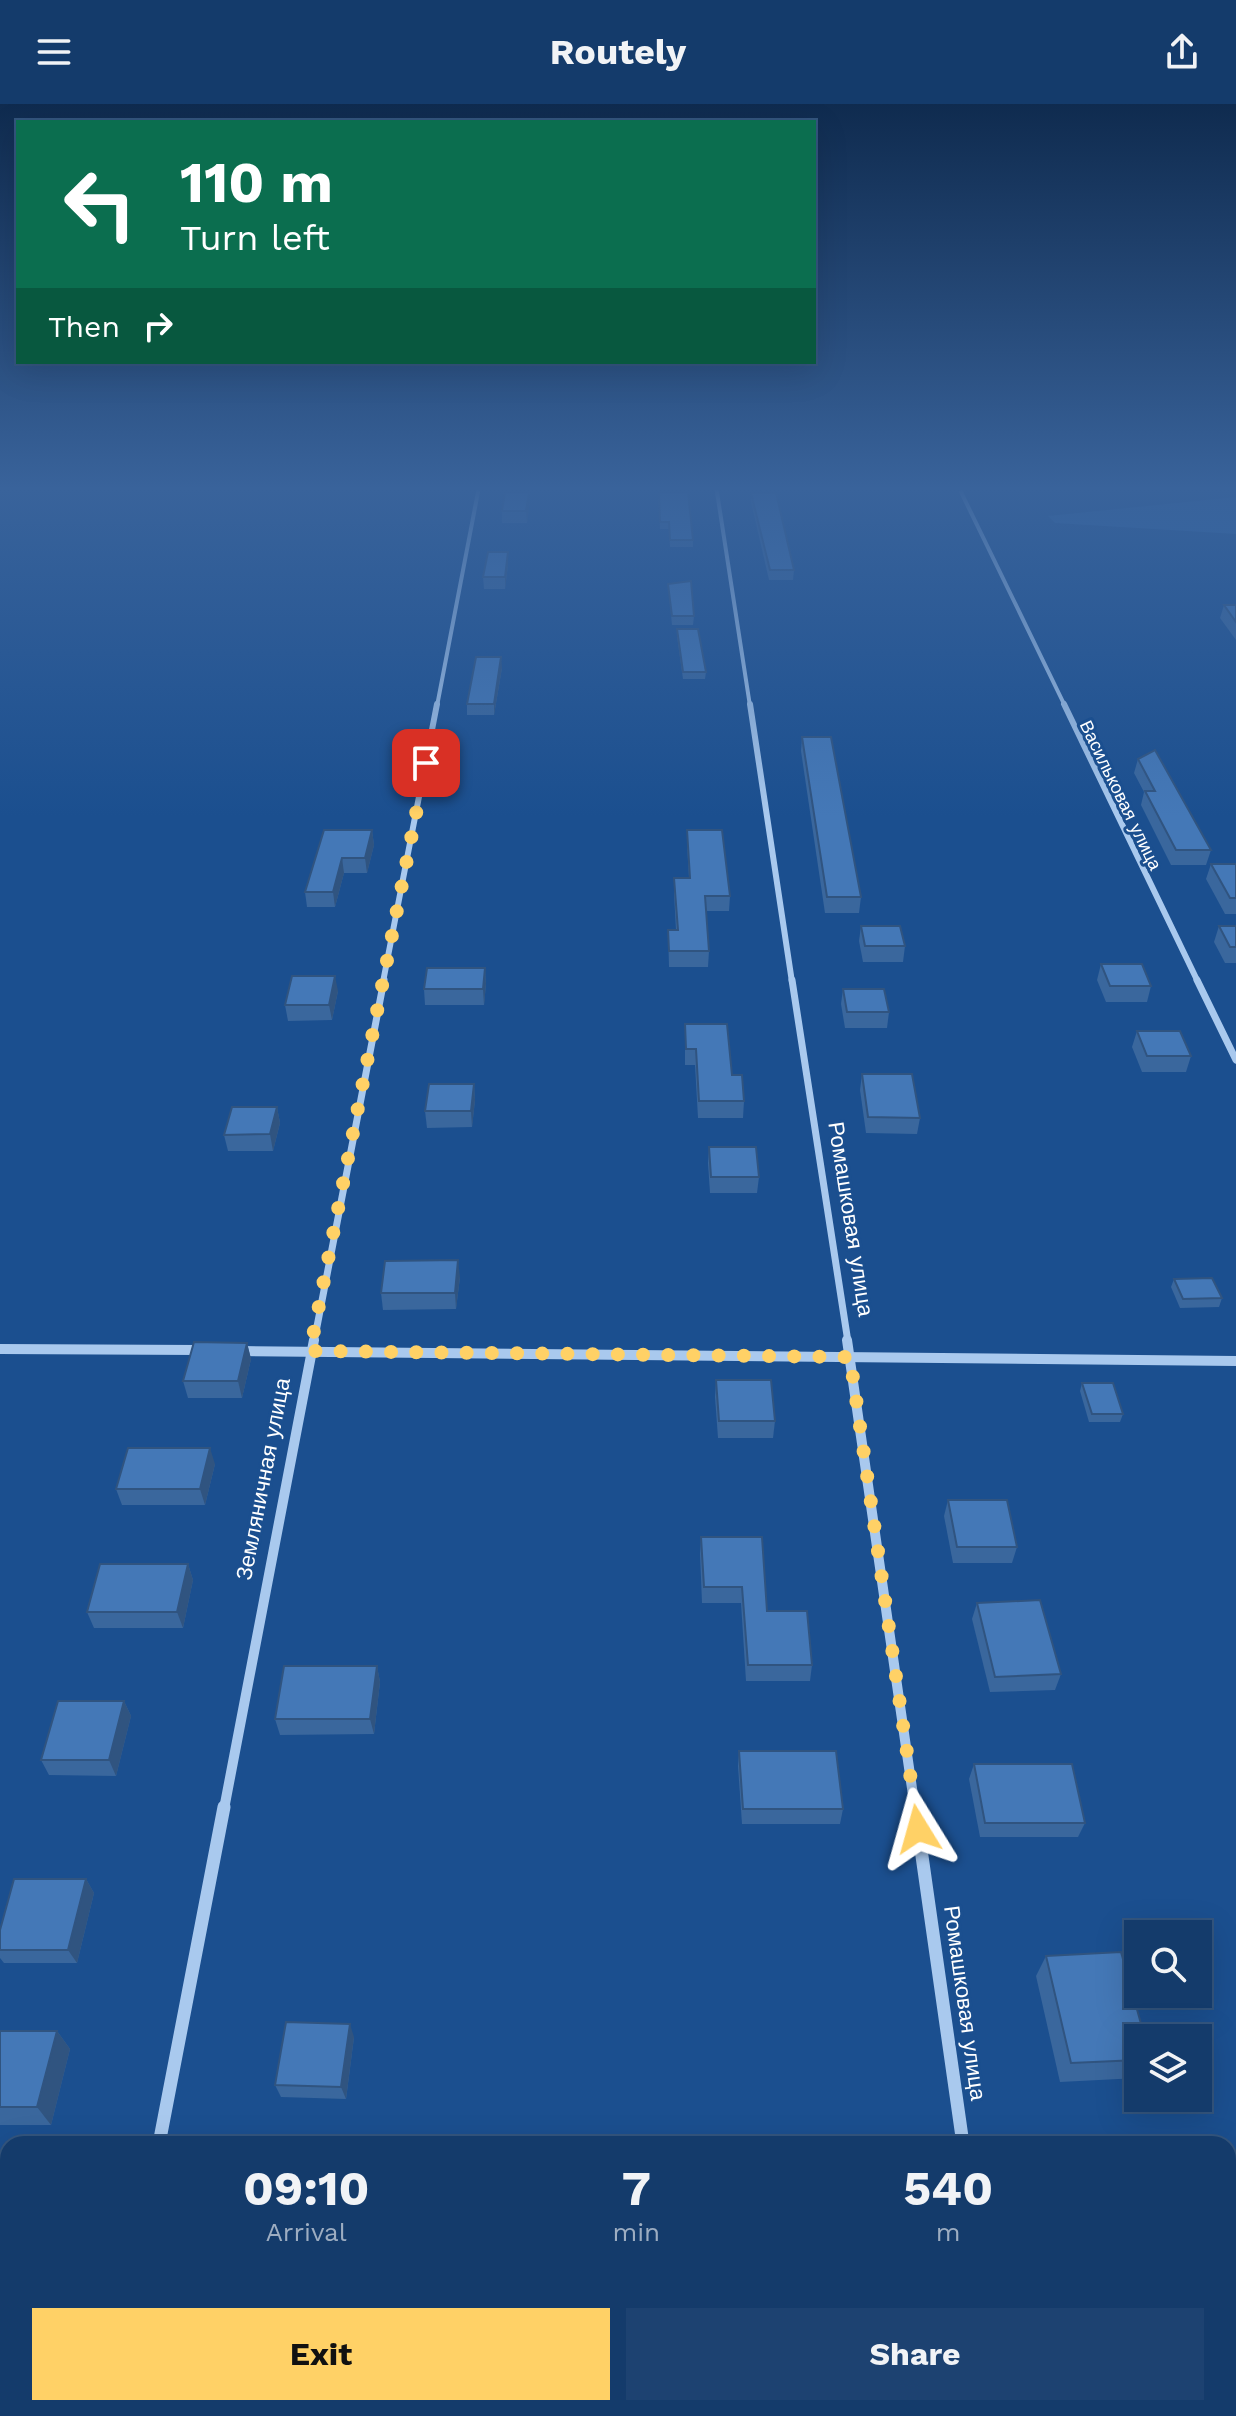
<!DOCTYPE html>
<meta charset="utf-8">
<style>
body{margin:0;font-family:"Work Sans",sans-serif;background:#1d4271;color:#f1f3f6;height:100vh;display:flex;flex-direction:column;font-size:30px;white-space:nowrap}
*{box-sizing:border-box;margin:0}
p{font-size:26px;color:#9dadc1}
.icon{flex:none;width:44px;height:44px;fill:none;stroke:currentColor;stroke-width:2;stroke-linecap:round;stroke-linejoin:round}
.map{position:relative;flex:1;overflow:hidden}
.panel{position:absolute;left:0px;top:2032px;width:1236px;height:280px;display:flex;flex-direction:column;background:#143b6b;border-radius:24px 24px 0 0;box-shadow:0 8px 32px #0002,0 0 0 2px #33557e}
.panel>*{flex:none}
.top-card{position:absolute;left:16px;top:16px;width:800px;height:244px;border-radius:0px;box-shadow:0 8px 32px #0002,0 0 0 2px #33557e;background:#0b6e4f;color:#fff;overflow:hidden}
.controls{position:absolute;left:1124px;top:1816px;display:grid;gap:16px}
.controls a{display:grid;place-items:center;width:88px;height:88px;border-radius:0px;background:#143b6b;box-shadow:0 8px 32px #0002,0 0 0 2px #33557e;font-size:40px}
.pin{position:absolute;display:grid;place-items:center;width:68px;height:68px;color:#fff;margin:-34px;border-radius:16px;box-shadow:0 4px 12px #0006}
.me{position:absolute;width:88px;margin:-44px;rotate:352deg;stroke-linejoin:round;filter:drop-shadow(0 0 6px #0008)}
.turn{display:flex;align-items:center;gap:28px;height:168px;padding:0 32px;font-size:36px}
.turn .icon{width:104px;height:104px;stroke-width:2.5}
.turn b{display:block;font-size:56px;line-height:68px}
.then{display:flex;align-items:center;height:76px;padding:0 32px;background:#0003;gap:16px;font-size:30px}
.eta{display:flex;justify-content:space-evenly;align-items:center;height:136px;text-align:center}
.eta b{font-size:48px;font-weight:700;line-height:56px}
.cta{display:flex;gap:16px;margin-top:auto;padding:16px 32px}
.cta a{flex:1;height:92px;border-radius:0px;background:#ffd166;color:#111;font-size:32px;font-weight:700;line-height:92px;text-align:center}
.cta a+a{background:#1d4271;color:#f1f3f6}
header{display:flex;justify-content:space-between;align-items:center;height:104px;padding:0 32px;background:#143b6b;font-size:36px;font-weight:700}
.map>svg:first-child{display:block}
</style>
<header><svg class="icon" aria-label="menu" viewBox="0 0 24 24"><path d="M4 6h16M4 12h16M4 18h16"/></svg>Routely<svg class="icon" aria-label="share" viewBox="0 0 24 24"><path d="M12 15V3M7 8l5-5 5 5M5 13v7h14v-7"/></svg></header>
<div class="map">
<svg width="1236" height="2312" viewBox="0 0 1236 2312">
<rect width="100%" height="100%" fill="#1b4f8f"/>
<polygon fill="#2e69ad" points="1236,393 1236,430 1055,419 1048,412"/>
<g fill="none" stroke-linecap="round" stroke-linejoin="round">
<g stroke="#a9c9ee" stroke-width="4">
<polyline points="717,388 750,602"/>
<polyline points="961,388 1065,602"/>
<polyline points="437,602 478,388"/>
</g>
<g stroke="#a9c9ee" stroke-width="6">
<polyline points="750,600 792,878"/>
<polyline points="1064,600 1198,878"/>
<polyline points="383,878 437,600"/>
</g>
<g stroke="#a9c9ee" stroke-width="7">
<polyline points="792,876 848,1238"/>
<polyline points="1197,876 1236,956"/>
<polyline points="314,1238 384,876"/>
</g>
<g stroke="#a9c9ee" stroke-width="10">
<polyline points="847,1236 915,1705"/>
<polyline points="0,1245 199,1246"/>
<polyline points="241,1247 1236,1257"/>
<polyline points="224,1705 314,1236"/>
</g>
<g stroke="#a9c9ee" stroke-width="13">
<polyline points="915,1703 963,2040"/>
<polyline points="159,2040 224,1703"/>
<polyline points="1001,2304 1002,2312"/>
<polyline points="108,2312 109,2304"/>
</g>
</g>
<g fill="#3a679d">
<polygon points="658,388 693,436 693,443 670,443 669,425 660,425"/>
<polygon points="751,389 794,466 793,476 769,476 751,398"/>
<polygon points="530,397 527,419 502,419 502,407"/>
<polygon points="508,448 508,461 505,485 484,485 483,473"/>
<polygon points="668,480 694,512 693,521 672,521"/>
<polygon points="1224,501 1236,501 1236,536 1220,514"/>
<polygon points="677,525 706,568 705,575 683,575 677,532"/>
<polygon points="502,564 494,611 467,611 467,600"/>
<polygon points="802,633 861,793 859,809 825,809 801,647"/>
<polygon points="1138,655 1211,746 1206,761 1171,761 1141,701 1144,688 1134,669"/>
<polygon points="372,726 374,741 367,769 344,769 335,803 307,803 305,788"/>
<polygon points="687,726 730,792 729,807 706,807 709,847 708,863 669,863 668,826 676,826 674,790 674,774 689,774 687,741"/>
<polygon points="1211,760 1236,760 1236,810 1225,810 1206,775"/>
<polygon points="861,822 905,842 903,858 863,858 859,837"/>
<polygon points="1219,822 1236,822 1236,859 1225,859 1214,838"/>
<polygon points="1101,860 1151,882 1147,898 1106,898 1097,876"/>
<polygon points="485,864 486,880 484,901 425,901 424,885"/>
<polygon points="843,885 889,908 887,924 845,924 841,900"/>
<polygon points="338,887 332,916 288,917 285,901"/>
<polygon points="685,920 732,971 744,997 743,1014 698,1014 695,961 685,961"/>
<polygon points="1137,927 1191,952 1186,968 1142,968 1132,943"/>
<polygon points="862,970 920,1014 917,1030 866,1029 860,986"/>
<polygon points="474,980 475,996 472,1023 427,1024 425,1007"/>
<polygon points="277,1003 280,1019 273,1047 228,1047 224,1031"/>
<polygon points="709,1043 759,1073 757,1089 710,1089 708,1059"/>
<polygon points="460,1173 456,1205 383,1206 381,1189"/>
<polygon points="1174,1175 1222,1194 1219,1203 1180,1204 1171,1183"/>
<polygon points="247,1239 251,1255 242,1294 188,1294 183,1277"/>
<polygon points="716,1276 775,1317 773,1334 718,1334 715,1293"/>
<polygon points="1082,1279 1123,1310 1120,1318 1089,1318 1080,1287"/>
<polygon points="215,1360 205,1401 122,1401 116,1385"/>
<polygon points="948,1396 1017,1443 1012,1459 953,1459 944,1412"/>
<polygon points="701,1433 767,1507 812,1561 810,1577 746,1577 741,1499 702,1499 700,1450"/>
<polygon points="188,1460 193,1476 183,1524 94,1524 87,1508"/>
<polygon points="977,1499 1061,1570 1055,1586 990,1588 972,1515"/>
<polygon points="377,1562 380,1578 374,1630 280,1631 275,1615"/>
<polygon points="124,1597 131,1612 116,1672 49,1671 41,1656"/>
<polygon points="739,1647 843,1705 840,1720 742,1720 738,1662"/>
<polygon points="974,1660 1085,1719 1078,1733 980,1733 969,1675"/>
<polygon points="86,1775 94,1789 77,1859 4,1859 0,1854 0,1826"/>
<polygon points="1046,1852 1138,1934 1138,1974 1060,1978 1036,1872"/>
<polygon points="0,1927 57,1927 70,1945 51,2021 0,2021"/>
<polygon points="354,1933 346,1995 281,1993 275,1981"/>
<polygon points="794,2304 893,2304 894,2312 795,2312"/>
</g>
<g fill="#305480">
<polygon points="529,388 530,397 527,419 526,407"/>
<polygon points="508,448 508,461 505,485 505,473"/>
<polygon points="501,553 502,564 494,611 494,600"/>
<polygon points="372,726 374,741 367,769 365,754"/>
<polygon points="342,754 344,769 335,803 333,788"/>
<polygon points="485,864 486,880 484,901 483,885"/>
<polygon points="335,872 338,887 332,916 329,901"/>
<polygon points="474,980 475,996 472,1023 471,1007"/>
<polygon points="277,1003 280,1019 273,1047 270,1030"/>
<polygon points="458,1156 460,1173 456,1205 455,1189"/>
<polygon points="247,1239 251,1255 242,1294 238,1277"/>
<polygon points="210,1344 215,1360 205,1401 200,1385"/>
<polygon points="188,1460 193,1476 183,1524 177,1508"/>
<polygon points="377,1562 380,1578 374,1630 370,1615"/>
<polygon points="124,1597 131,1612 116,1672 109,1656"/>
<polygon points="86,1775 94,1789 77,1859 68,1846"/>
<polygon points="350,1920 354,1933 346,1995 341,1983"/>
<polygon points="57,1927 70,1945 51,2021 37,2003"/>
<polygon points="0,2207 8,2213 8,2226 0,2259"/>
<polygon points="338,2304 347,2304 346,2312 337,2312"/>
</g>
<g fill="#4478b7" stroke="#305480" stroke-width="2">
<polygon points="505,388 529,388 526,407 502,407"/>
<polygon points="659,388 688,388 693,436 670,436 669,418 660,418"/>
<polygon points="751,389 776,389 794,466 770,466"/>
<polygon points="488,448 508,448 505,473 483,473"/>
<polygon points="691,477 694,512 672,512 668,480"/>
<polygon points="1224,501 1236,501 1236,518"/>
<polygon points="677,525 698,525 706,568 683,568"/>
<polygon points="476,553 501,553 494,600 467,600"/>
<polygon points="802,633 831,633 861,793 827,793"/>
<polygon points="1155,646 1211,746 1176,746 1145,687 1155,687 1138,655"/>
<polygon points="324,726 372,726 365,754 342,754 333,788 305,788"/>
<polygon points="687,726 722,726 730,792 705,792 709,847 669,847 668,826 678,826 674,774 690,774"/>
<polygon points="1211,760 1236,760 1236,794 1230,794"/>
<polygon points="861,822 900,822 905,842 865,842"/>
<polygon points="1219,822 1236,822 1236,843 1230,843"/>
<polygon points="1101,860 1142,860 1151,882 1110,882"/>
<polygon points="427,864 485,864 483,885 424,885"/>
<polygon points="292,872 335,872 329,901 285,901"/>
<polygon points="843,885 884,885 889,908 847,908"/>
<polygon points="685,920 727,920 732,971 742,971 744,997 699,997 696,945 686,945"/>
<polygon points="1137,927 1180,927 1191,952 1147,952"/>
<polygon points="862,970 912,970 920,1014 868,1013"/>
<polygon points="429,980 474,980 471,1007 425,1007"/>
<polygon points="232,1003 277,1003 270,1030 224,1031"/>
<polygon points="709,1043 756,1043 759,1073 711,1073"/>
<polygon points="458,1156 455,1189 381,1189 385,1157"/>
<polygon points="1212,1174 1222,1194 1183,1195 1174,1175"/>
<polygon points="194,1238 247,1239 238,1277 183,1277"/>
<polygon points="716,1276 771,1276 775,1317 719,1317"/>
<polygon points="1082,1279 1113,1279 1123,1310 1092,1310"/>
<polygon points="128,1344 210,1344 200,1385 116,1385"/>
<polygon points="948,1396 1007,1396 1017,1443 957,1443"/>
<polygon points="701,1433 762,1433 767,1507 807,1507 812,1561 748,1561 742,1483 704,1483"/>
<polygon points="100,1460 188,1460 177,1508 87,1508"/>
<polygon points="1040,1496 1061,1570 995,1573 977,1499"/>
<polygon points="284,1562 377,1562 370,1615 275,1615"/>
<polygon points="58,1597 124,1597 109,1656 41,1656"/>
<polygon points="739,1647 836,1647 843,1705 743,1705"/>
<polygon points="974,1660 1072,1660 1085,1719 985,1719"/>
<polygon points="14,1775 86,1775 68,1846 0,1846 0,1826"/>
<polygon points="1121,1848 1145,1934 1138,1934 1138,1956 1071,1959 1046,1852"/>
<polygon points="286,1918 350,1920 341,1983 275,1981"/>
<polygon points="0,1927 57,1927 37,2003 0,2003"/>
<polygon points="207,2304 338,2304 337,2312 206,2312"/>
<polygon points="800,2304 893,2304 894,2312 801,2312"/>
</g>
<linearGradient id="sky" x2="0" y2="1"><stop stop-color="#0f2b4f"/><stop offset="0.54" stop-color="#39639b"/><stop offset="1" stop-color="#39639b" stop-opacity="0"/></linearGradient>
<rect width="1236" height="712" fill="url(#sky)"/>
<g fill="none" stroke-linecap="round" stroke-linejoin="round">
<polyline stroke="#ffd166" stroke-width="14" stroke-dasharray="0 25.2" points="426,659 310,1247 850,1253 918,1725"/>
</g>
<g text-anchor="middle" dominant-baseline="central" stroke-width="6" stroke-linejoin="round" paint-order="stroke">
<g font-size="18" fill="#fff" stroke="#1b4f8f">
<text transform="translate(1121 691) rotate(64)">Васильковая улица</text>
</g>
<g font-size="22" fill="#fff" stroke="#1b4f8f">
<text transform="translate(851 1115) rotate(81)">Ромашковая улица</text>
<text transform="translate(263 1375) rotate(-79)">Земляничная улица</text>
<text transform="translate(965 1899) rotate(82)">Ромашковая улица</text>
</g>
</g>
</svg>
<div class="controls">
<a><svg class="icon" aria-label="search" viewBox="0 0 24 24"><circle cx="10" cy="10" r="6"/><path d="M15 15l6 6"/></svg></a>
<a><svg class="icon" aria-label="layers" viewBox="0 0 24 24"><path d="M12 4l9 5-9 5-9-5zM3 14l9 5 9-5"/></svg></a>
</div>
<div class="pin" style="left:426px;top:659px;background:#d93025"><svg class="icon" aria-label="arrive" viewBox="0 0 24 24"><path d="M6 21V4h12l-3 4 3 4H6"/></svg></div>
<svg class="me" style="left:918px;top:1725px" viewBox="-20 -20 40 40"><path d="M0-17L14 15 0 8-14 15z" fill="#ffd166" stroke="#fff" stroke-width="4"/></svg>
<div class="top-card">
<div class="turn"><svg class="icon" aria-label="left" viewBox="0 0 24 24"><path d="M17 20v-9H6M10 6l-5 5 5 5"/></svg><div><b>110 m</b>Turn left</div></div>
<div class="then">Then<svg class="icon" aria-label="right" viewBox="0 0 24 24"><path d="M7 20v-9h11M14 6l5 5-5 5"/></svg></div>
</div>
<section class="panel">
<div class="eta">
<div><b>09:10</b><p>Arrival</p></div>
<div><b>7</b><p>min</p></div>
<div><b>540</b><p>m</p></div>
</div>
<div class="cta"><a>Exit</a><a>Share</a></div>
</section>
</div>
